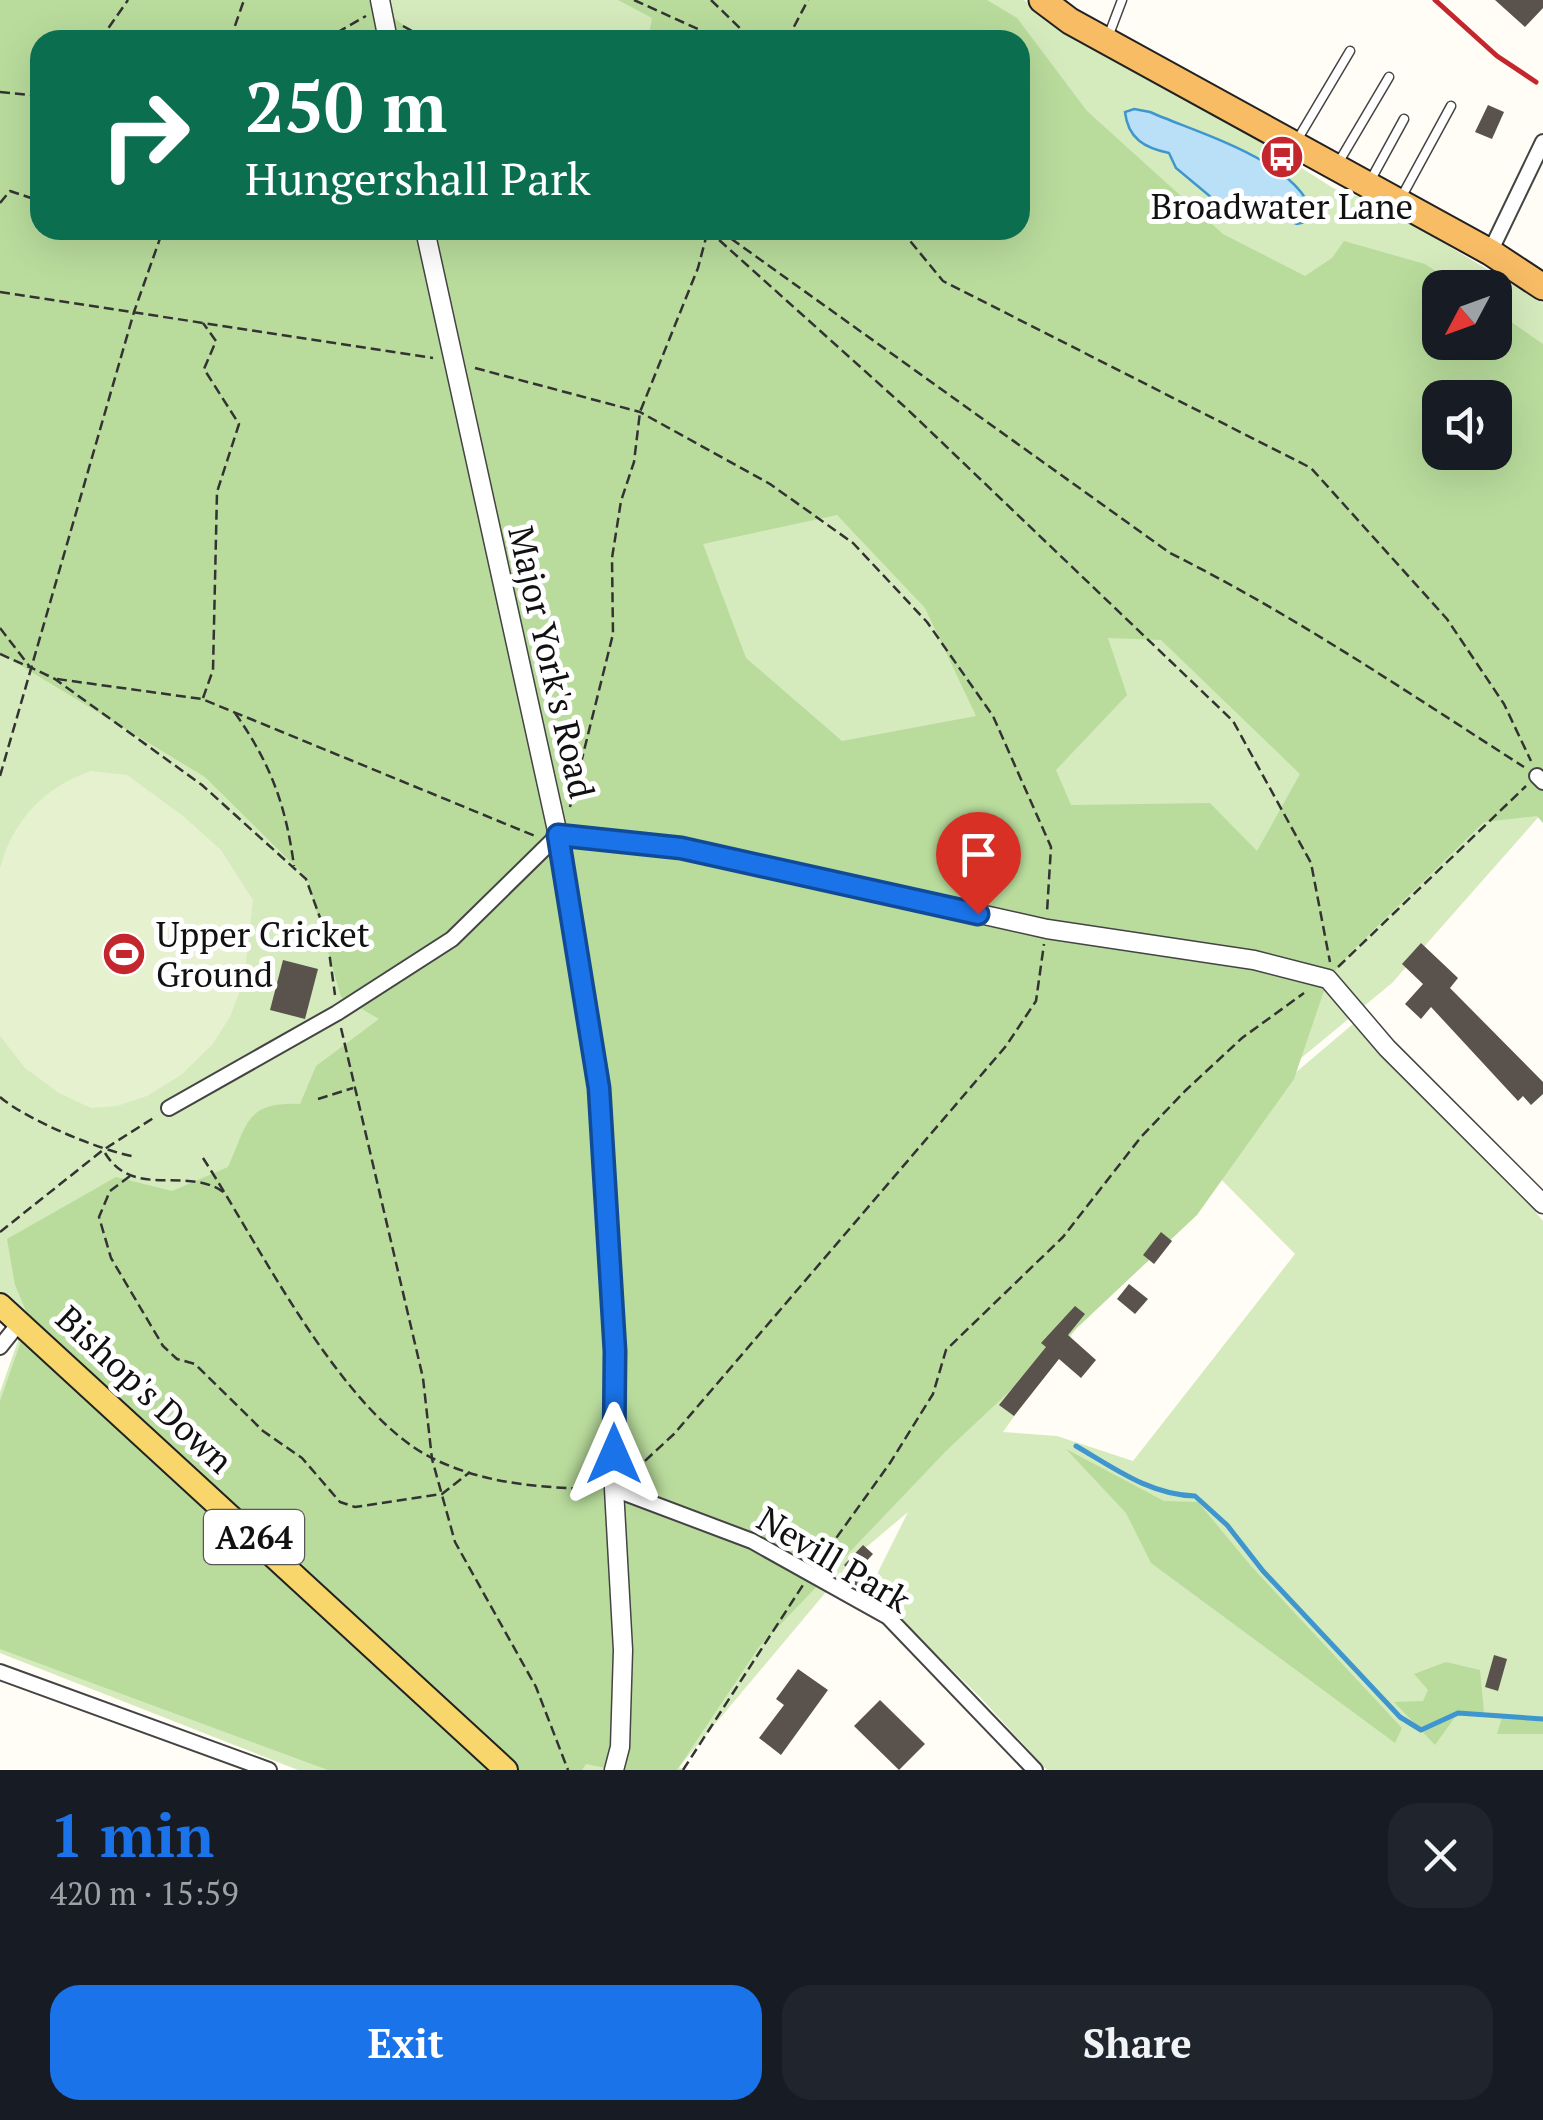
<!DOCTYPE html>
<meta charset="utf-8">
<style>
body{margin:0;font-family:"PT Serif",serif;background:#20242c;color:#f1f3f6;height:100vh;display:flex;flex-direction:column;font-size:38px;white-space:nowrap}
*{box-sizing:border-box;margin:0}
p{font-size:32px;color:#9ea1a6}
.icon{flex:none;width:55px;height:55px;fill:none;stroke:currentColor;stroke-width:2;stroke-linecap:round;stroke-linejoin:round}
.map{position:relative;height:1770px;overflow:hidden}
.details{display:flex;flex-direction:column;background:#171b24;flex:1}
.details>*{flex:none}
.banner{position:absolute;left:30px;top:30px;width:1000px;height:210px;border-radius:30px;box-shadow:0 10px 40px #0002;background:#0b6e4f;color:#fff;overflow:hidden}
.needle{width:65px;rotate:229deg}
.buttons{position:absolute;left:1422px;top:270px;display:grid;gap:20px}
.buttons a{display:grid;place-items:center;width:90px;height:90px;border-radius:20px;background:#171b24;box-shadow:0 10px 40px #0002;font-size:50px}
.pin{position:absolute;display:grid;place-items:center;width:85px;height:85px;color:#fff;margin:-102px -42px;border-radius:50% 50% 50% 0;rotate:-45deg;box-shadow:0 0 10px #0007}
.pin .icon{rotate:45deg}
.me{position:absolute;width:110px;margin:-55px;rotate:0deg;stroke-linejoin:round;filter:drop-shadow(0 0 8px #0008)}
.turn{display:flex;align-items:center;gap:35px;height:210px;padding:0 50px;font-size:45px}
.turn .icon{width:130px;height:130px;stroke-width:2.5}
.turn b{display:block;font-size:70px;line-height:85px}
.round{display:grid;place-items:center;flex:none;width:105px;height:105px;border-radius:30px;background:#20242c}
.headline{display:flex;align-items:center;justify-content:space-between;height:170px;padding:0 50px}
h1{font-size:60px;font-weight:700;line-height:75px;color:#1a73e8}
.primary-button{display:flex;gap:20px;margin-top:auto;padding:20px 50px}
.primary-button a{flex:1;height:115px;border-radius:30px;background:#1a73e8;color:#fff;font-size:40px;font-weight:700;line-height:115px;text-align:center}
.primary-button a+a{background:#20242c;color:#f1f3f6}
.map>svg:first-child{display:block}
</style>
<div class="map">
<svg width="1543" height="1770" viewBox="0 0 1543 1770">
<rect width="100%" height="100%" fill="#fffdf5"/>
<path fill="#d5ebbd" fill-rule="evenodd" d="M0 0H1024L1085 42 1230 122 1333 188 1377 203 1543 303V812L1392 983 1220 1125 1203 1151 1353 1024 1516 1188 1543 1221V1770H1047L979 1696 869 1590 908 1512 857 1555 679 1767 685 1770H298L0 1653V1392L26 1318 0 1295ZM40 40H1020V230H40ZM1440 288H1495V342H1440ZM1440 398H1495V452H1440ZM1198 1156 1295 1254 1133 1461 1057 1436 1003 1432Z"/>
<g fill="#b9dc9c" fill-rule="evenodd">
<path d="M0 0H368L425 40H40V230H1020V40H648L652 18 618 0H987L1017 18 1087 111 1223 234 1305 276 1332 258 1344 241 1425 264 1460 287 1440 288V342H1495V311L1543 344V823L1537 816 1484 822 1352 951 1328 979 1294 1079 1197 1215 947 1450 759 1647 677 1770H615L586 1764 582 1770H328L0 1649V1401L29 1318 15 1285 7 1239 116 1177 172 1191 228 1167C248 1122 246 1102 300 1104L316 1066 379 1019 341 997 307 878 205 777 0 653ZM1440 398H1495V452H1440ZM837 515 925 608 976 716 842 741 746 658 703 544ZM1108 638 1161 640 1300 774 1257 851 1210 803 1071 805 1056 770 1127 695Z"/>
<polygon points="1066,1449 1164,1501 1198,1502 1251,1566 1402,1728 1395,1743 1151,1563 1126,1513"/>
<polygon points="1446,1662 1480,1670 1484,1713 1458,1713 1435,1745 1394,1702 1423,1701 1428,1690 1414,1674"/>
<polygon points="1503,1714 1543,1719 1543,1734 1497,1734"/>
</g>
<path fill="#e6f2cf" d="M91 771 127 775 183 816 221 850 253 900 244 980 230 1017 212 1045 181 1075 147 1096 117 1106 91 1108 59 1093 25 1068 0 1036V868C13 820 44 787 91 771Z"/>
<path fill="#b9e0f7" stroke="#3f96cf" stroke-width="2.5" d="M1134 109 1150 112C1197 133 1305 162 1314 220L1297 224 1256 209 1224 208 1176 168 1169 153C1145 148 1128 139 1125 112Z"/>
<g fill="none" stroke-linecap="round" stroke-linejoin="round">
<path stroke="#3f96cf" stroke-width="5" d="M1076 1446C1114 1468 1150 1495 1195 1496L1227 1525 1263 1571 1400 1717 1421 1730 1458 1713 1543 1719"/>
</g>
<g fill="#5a524d">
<polygon points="1495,0 1543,0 1543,8 1525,27"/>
<polygon points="1488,105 1504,112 1492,139 1475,132"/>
<polygon points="1421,943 1458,978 1450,988 1543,1082 1543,1094 1531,1105 1523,1096 1518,1101 1431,1007 1421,1019 1405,1004 1423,984 1402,964"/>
<polygon points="283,960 318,969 305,1019 270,1010"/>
<polygon points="1161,1232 1172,1241 1154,1264 1143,1255"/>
<polygon points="1129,1284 1148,1299 1135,1314 1117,1299"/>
<polygon points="1075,1306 1085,1314 1068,1335 1096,1360 1081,1378 1059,1359 1014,1416 999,1405 1046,1347 1041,1343"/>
<polygon points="863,1545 873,1554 861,1567 870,1576 859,1588 847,1578 852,1573 844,1565"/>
<polygon points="1494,1655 1507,1659 1498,1691 1485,1687"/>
<polygon points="798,1669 828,1690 781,1755 759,1738 784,1705 776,1699"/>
<polygon points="880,1700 925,1744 899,1770 854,1726"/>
</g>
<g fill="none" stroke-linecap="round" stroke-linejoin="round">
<g stroke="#444" stroke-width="11">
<g id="service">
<polyline points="1108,37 1122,0"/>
<polyline points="1296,142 1350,51"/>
<polyline points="1337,165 1389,77"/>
<polyline points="1369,183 1404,119"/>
<polyline points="1402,196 1451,106"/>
</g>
</g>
<g stroke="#444" stroke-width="18">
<g id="minor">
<polyline points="1490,252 1543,142"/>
<polyline points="1537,776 1543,782"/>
<polyline points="169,1108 337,1013 452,939 558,835"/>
<polyline points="0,1347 20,1322"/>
<polyline points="614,1489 752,1541 888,1617 1035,1770"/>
<polyline points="0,1672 269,1770"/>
</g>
</g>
<g stroke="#444" stroke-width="21">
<g id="tertiary">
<polyline points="380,0 388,40"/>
<polyline points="425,230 558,835 599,1088 615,1351 614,1489 623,1650 620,1747 614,1770"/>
<polyline points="558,835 681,847 1047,929 1254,960 1328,979 1387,1048 1543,1204"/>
</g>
</g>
<g stroke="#222" stroke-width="26">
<polyline id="primary" points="0,1305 506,1770"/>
</g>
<g stroke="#222" stroke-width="29">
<polyline id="trunk" points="1042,0 1070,21 1490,252 1543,287"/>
</g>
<g stroke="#333" stroke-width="2.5" stroke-dasharray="10 5" stroke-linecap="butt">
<polyline points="634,0 722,40"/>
<polyline points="711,0 752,40"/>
<polyline points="403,26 428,40"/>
<polyline points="100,40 128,0"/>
<polyline points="230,40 244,0"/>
<polyline points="324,40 366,16"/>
<polyline points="787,40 808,0"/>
<polyline points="0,92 40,96"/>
<polyline points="0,203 10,191 40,201"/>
<polyline points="708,230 906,408 1233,721 1311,863 1330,962"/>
<path d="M719 230 1170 553C1294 615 1407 692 1524 767"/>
<polyline points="901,230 943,281 1311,468 1447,619 1504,704 1531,761"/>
<polyline points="0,292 433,358"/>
<polyline points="475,368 640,412 770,484 853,543 927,622 993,716 1051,847 1047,912"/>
<polyline points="0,628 30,667 55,679 202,785 306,879 327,937 335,995"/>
<polyline points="0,654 29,667"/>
<polyline points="57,679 202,699 535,836"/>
<polyline points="203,698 213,670 217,492 239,424 204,369 216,341 203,323"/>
<path d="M235 713C271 764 286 806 294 866"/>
<polyline points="0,776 134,312 163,230"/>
<polyline points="570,807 613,634 612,558 621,501 634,462 640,412 698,268 708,230"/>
<polyline points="1338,967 1526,786"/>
<polyline points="341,1028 423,1378 432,1459 455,1542 536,1687 568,1770"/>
<path d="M0 1097C25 1119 99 1150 132 1156"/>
<polyline points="318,1099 353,1088"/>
<path d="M105 1153C134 1201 189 1164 226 1194"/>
<path d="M203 1158C259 1244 342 1415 434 1459 485 1484 542 1488 598 1489"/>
<polyline points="130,1176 110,1191 99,1217 111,1258 163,1346 177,1359 195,1364 263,1431 302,1458 340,1502 355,1507 442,1494 470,1472"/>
<polyline points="0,1232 103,1150 155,1117"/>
<polyline points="634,1471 674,1434 1006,1046 1036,1001 1044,944"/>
<polyline points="819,1562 890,1463 933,1394 946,1350 1063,1237 1141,1137 1185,1091 1242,1038 1304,993"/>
<polyline points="683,1770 803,1585"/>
</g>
<use href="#service" stroke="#fff" stroke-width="8"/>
<use href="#minor" stroke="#fff" stroke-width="14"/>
<use href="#tertiary" stroke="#fff" stroke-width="18"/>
<use href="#primary" stroke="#f9d66b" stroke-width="22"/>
<use href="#trunk" stroke="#f7bc64" stroke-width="25"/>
<polyline stroke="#c4262e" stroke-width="5" points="1435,0 1497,56 1536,82"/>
</g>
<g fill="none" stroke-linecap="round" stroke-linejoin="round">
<g stroke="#114b97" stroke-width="25">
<polyline id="route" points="614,1454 615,1351 599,1088 558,835 681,848 978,914"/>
</g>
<use href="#route" stroke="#1a73e8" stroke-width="18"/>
</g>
<defs>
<g id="bus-disc" transform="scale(2.25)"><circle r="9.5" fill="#c4262e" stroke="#fff"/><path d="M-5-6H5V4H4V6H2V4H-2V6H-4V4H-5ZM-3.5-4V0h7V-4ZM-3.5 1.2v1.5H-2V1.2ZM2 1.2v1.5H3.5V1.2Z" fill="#fff"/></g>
<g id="stadium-disc" transform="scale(2.25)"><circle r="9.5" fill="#c4262e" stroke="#fff"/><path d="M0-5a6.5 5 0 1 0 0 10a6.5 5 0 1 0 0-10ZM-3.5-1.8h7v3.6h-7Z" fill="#fff"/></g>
</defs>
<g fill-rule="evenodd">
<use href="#bus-disc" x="1282" y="157"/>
<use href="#stadium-disc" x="124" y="954"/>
</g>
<g text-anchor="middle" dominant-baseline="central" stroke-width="10" stroke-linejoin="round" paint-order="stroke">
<rect fill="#fff" stroke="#585858" stroke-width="2.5" x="204" y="1510" width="100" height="54" rx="8"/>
<g font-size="32" font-weight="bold" fill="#111">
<text x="254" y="1537">A264</text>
</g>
<g font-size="35" fill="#111" stroke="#fff">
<text x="1282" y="206">Broadwater Lane</text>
<text x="156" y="934" text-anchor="start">Upper Cricket<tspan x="156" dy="40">Ground</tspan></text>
</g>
<g font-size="35" fill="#111" stroke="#fff">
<text transform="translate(552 662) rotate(77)">Major York's Road</text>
<text transform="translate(145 1389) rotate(43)">Bishop's Down</text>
<text transform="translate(834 1559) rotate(31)">Nevill Park</text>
</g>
</g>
</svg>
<div class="buttons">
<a><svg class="needle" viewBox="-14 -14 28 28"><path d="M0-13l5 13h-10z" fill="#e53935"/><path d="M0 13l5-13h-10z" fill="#9ea1a6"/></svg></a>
<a><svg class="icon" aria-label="sound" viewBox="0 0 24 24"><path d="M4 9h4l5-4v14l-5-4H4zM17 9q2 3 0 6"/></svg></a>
</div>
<div class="pin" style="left:978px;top:914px;background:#d93025"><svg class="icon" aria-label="arrive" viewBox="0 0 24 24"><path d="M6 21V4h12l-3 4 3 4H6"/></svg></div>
<svg class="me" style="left:614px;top:1454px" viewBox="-20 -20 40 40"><path d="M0-17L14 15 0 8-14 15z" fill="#1a73e8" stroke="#fff" stroke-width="4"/></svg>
<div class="banner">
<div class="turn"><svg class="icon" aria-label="right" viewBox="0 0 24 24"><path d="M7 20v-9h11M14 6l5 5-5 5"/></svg><div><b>250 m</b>Hungershall Park</div></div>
</div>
</div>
<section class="details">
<div class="headline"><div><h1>1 min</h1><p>420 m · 15:59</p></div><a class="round"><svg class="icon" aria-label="close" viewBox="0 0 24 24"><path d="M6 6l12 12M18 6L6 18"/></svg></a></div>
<div class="primary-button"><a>Exit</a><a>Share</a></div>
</section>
